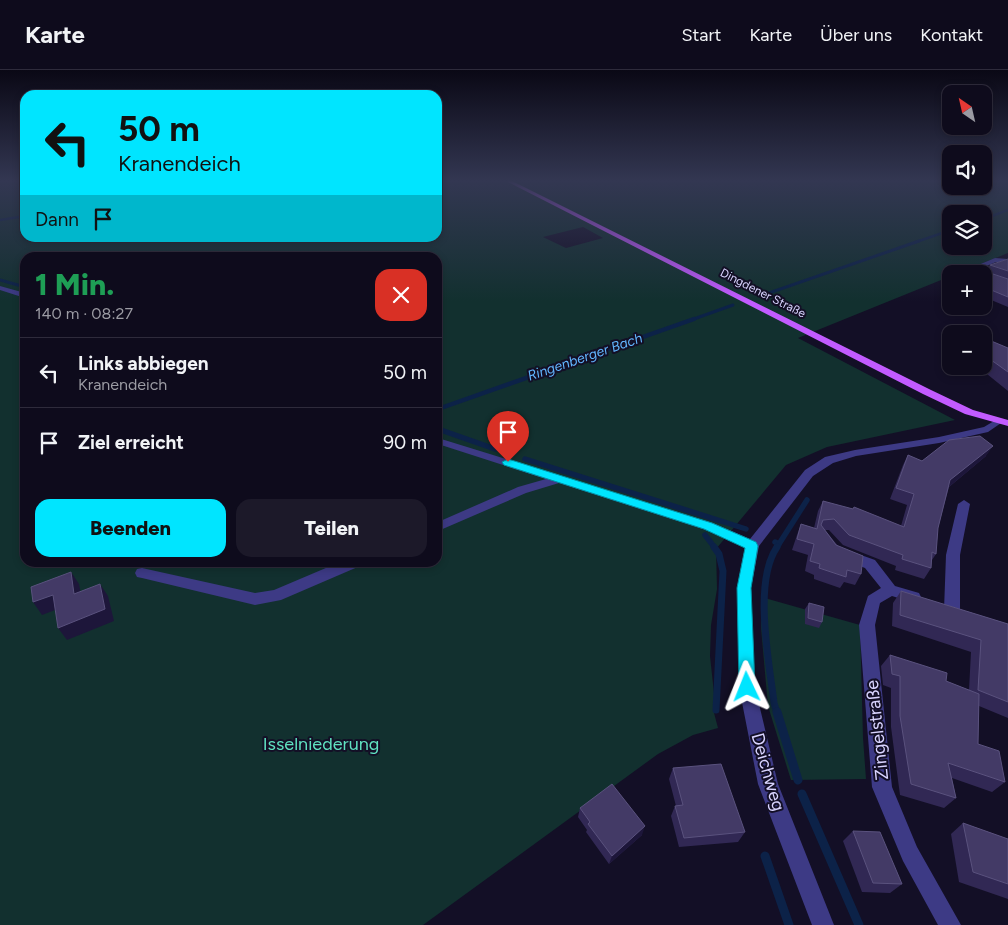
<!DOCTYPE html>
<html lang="de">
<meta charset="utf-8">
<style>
body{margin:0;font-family:Figtree,sans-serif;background:#1c1929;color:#f1f3f6;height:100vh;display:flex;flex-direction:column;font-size:19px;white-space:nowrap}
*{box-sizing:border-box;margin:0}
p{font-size:16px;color:#9b9ba3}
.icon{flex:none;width:28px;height:28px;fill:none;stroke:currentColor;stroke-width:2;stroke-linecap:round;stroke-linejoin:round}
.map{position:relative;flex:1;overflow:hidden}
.side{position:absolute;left:20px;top:182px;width:422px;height:315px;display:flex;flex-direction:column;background:#0e0b1c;border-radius:15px;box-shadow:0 2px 8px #0003,0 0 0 1px #2e2b3b}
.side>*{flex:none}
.hud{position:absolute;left:20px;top:20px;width:422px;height:152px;border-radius:15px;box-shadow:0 2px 8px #0003,0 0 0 1px #2e2b3b;background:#00e5ff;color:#111;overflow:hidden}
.needle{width:32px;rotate:326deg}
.buttons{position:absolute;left:942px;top:15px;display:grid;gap:10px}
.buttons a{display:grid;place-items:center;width:50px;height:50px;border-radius:10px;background:#0e0b1c;box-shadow:0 2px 8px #0003,0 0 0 1px #2e2b3b;font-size:25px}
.pin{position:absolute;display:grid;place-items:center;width:42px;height:42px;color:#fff;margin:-51px -21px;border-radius:50% 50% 50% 0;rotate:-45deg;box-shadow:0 0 5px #0007}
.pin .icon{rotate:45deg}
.me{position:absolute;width:55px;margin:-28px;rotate:358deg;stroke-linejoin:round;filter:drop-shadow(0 0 4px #0008)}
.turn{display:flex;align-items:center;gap:18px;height:105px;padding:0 15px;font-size:22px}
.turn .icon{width:65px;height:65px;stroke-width:2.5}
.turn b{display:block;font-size:35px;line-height:42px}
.then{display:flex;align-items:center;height:48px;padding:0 15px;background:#0003;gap:10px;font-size:19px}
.round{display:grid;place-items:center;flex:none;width:52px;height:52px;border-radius:15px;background:#1c1929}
.summary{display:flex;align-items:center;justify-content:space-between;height:85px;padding:0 15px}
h1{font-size:30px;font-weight:800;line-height:38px;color:#1e9e55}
.button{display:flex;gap:10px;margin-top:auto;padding:10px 15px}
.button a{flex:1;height:58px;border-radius:15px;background:#00e5ff;color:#111;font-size:20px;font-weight:800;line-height:58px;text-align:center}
.button a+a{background:#1c1929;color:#f1f3f6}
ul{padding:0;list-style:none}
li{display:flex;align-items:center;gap:15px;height:70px;padding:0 15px;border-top:1px solid #2e2b3b}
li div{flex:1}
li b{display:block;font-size:19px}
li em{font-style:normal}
header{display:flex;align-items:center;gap:30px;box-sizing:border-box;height:70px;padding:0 25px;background:#0e0b1c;border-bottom:1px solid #2e2b3b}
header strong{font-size:24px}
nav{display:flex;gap:28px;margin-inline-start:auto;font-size:18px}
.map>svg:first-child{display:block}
</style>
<header>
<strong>Karte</strong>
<nav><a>Start</a><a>Karte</a><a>Über uns</a><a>Kontakt</a></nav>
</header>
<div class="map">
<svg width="1008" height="855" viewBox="0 0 1008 855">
<rect width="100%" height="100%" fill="#130f26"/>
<g fill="#12302f" fill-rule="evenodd">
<path d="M0 111H25V168H438V111H951V116H984V111H1008V183L956 204H951V206L798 268 955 350 827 377 786 395 716 479 717 519 711 555 710 586 716 642 714 643 718 658 693 665 658 684 423 855H0ZM951 144H984V176H951ZM583 157 603 168 566 178 543 167ZM25 188H438V492H25Z"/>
<polygon points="761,527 860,555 863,668 866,709 791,710 768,636 761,558"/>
</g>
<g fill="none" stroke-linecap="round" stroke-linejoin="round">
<g stroke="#0c2248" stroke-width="2.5">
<polyline points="984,149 1008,140"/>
<polyline points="0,150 25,146"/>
<polyline points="916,172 951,160"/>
</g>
<g stroke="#0c2248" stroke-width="3">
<polyline points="0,210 25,217"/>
<polyline points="760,226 919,171"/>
<polyline points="691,250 733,235"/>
</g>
<polyline stroke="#0c2248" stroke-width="4.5" points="438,339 694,249"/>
<g stroke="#0c2248" stroke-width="5.5">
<polyline points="438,359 495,379"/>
<polyline points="525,389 746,459"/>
<polyline points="705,465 715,478"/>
<polyline points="775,472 779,474 776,478"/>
<polyline points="779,474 807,430"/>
</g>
<g stroke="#0c2248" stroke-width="7">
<polyline points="714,477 719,484 723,501 716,640"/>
<path d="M777 477C753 512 769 591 774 633L777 643"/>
</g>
<g stroke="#0c2248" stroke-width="9">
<polyline points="777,642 798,710"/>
<polyline points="802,724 859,855"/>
<polyline points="765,786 789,855"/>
</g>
<g fill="#3d3a85" fill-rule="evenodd">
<polygon points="995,188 1008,189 1008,193 996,192 979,199 982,204 975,204 971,198"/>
<polygon points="0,216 25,223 25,228 0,220"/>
<polygon points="999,348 1004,351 988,362 939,373 856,386 833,393 813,406 759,476 751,518 755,617 778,714 834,855 812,855 758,714 739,617 737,518 745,477 703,459 559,413 526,423 438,461 438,452 518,417 546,409 438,374 438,368 713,453 750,469 805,400 825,387 855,380 939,367 984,357"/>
<polygon points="964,430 970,434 960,485 960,540 957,544 952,546 947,544 944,540 946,485 958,434"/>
<polygon points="847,480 875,490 895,516 919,523 921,527 919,531 914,533 892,526 880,533 875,555 892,717 917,777 961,855 938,855 903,791 872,717 859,555 868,526 881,518 865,498 842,489 840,485 842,481"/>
<polygon points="340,492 362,492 360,496 281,530 255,535 142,508 137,507 135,503 137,499 142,498 255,523 274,520"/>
</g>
<polygon fill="#c25bff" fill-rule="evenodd" points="506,111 512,111 931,320 973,340 1008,350 1008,356 965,344 923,324"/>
</g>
<g fill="#312854">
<polygon points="1008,189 1008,237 984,227 984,204 987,200 990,195"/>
<polygon points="984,268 1008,278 1008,321 987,304 970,296 984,296"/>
<polygon points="908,385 922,391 986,386 949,417 938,458 936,484 932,490 931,498 924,509 895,500 896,496 843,475 829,460 825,460 861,504 855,515 844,512 840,518 814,509 814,505 805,501 808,485 792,480 797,465 801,454 814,458 818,441 823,431 901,456 907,435 890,429 903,395"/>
<polygon points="901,521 1008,554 1008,648 979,636 978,674 1005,712 992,722 952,708 956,728 944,738 900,725 891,657 891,618 883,615 881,596 890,585 946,611 969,620 971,582 892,556 893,533"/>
<polygon points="809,533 822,552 819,558 805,554 805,539"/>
<polygon points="673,698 745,762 738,772 679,777 671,746 675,736 676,736 669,709"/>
<polygon points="580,738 642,765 609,794 586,762 587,760 578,747"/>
<polygon points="963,753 1008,769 1008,829 959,812 951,764"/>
<polygon points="853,761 902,814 890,823 862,822 843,771"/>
</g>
<g fill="#1d163a">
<polygon points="993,376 986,386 944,421 950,410"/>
<polygon points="71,502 79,514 83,536 74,524"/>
<polygon points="100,514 108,526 114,551 67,570 58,558"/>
<polygon points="53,525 63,537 42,545 33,532"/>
<polygon points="645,756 642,765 609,794 612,786"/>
</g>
<g fill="#433a66" stroke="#5a527e">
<polygon points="1008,189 1008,201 990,195"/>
<polygon points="986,198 987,202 1008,209 1008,227 984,217 984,204 969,204"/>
<polygon points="984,268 1008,278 1008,302 994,292 984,287"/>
<polygon points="980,366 993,376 950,410 938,458 936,484 932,482 931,498 902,489 903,485 849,465 834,449 823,450 821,455 836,475 863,486 861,504 847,500 846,507 819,498 820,494 810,491 814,474 797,469 801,454 817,459 823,431 853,439 854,437 904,457 914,424 896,418 908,385 922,391 949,370"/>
<polygon points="71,502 74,524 100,514 105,539 58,558 53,525 33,532 31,517"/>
<polygon points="901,521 1008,554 1008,632 978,620 981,570 900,545"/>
<polygon points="809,533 824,537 822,552 808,548"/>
<polygon points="890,585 947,603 946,611 979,624 978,674 999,681 1005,712 948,693 956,728 911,714 900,646 900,606 892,604"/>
<polygon points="721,694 745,762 684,768 675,736 683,735 673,698"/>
<polygon points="612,714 645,756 612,786 588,754 590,752 580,738"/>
<polygon points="963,753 1008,769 1008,814 973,802"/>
<polygon points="853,761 880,762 902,814 873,813"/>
</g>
<linearGradient id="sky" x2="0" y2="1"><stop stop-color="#0a0815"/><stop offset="0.48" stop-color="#333752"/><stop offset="1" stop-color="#333752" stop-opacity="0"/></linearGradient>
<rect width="1008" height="231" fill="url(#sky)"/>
<polygon fill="#00e5ff" stroke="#0095a6" points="508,389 712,453 756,472 758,476 751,518 755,617 752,622 747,624 742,622 739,617 737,518 745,478 704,459 504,395 502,392"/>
<g text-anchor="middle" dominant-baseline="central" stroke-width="4" stroke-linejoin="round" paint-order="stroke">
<g font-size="12" fill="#d9d4ff" stroke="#130f26">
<text transform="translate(763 223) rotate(27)">Dingdener Straße</text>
</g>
<g font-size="14" font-style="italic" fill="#62b6ff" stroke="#130f26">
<text transform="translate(585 287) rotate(-19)">Ringenberger Bach</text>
</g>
<g font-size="18" fill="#d9d4ff" stroke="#130f26">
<text transform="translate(877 660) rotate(-96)">Zingelstraße</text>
<text transform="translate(768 702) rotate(74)">Deichweg</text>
</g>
<g font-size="18" fill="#5fe0c0" stroke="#130f26">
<text x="321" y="674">Isselniederung</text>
</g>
</g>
</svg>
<div class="buttons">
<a><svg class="needle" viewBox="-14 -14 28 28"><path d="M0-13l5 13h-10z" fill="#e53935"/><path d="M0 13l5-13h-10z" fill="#9b9ba3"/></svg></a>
<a><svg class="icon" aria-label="sound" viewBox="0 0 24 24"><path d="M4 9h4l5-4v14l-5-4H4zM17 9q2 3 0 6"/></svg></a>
<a><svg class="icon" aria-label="layers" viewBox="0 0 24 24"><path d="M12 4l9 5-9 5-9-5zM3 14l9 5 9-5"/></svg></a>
<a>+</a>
<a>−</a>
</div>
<div class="pin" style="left:508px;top:392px;background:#d93025"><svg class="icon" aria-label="arrive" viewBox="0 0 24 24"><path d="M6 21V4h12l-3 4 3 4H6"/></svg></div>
<svg class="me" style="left:747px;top:617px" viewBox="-20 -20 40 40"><path d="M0-17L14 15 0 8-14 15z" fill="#00e5ff" stroke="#fff" stroke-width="4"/></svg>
<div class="hud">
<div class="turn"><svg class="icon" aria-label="left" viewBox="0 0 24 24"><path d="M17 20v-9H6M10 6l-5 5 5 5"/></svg><div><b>50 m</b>Kranendeich</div></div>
<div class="then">Dann<svg class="icon" aria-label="arrive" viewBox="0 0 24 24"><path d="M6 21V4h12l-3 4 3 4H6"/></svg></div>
</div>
<section class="side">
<div class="summary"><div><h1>1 Min.</h1><p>140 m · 08:27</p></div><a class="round" style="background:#d93025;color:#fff"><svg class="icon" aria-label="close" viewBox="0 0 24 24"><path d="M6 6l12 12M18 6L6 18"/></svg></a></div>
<ul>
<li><svg class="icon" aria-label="left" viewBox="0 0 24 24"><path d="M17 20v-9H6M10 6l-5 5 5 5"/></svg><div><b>Links abbiegen</b><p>Kranendeich</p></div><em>50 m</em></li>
<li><svg class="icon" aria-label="arrive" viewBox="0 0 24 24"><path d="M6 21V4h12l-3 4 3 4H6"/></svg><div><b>Ziel erreicht</b></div><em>90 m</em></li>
</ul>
<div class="button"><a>Beenden</a><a>Teilen</a></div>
</section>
</div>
